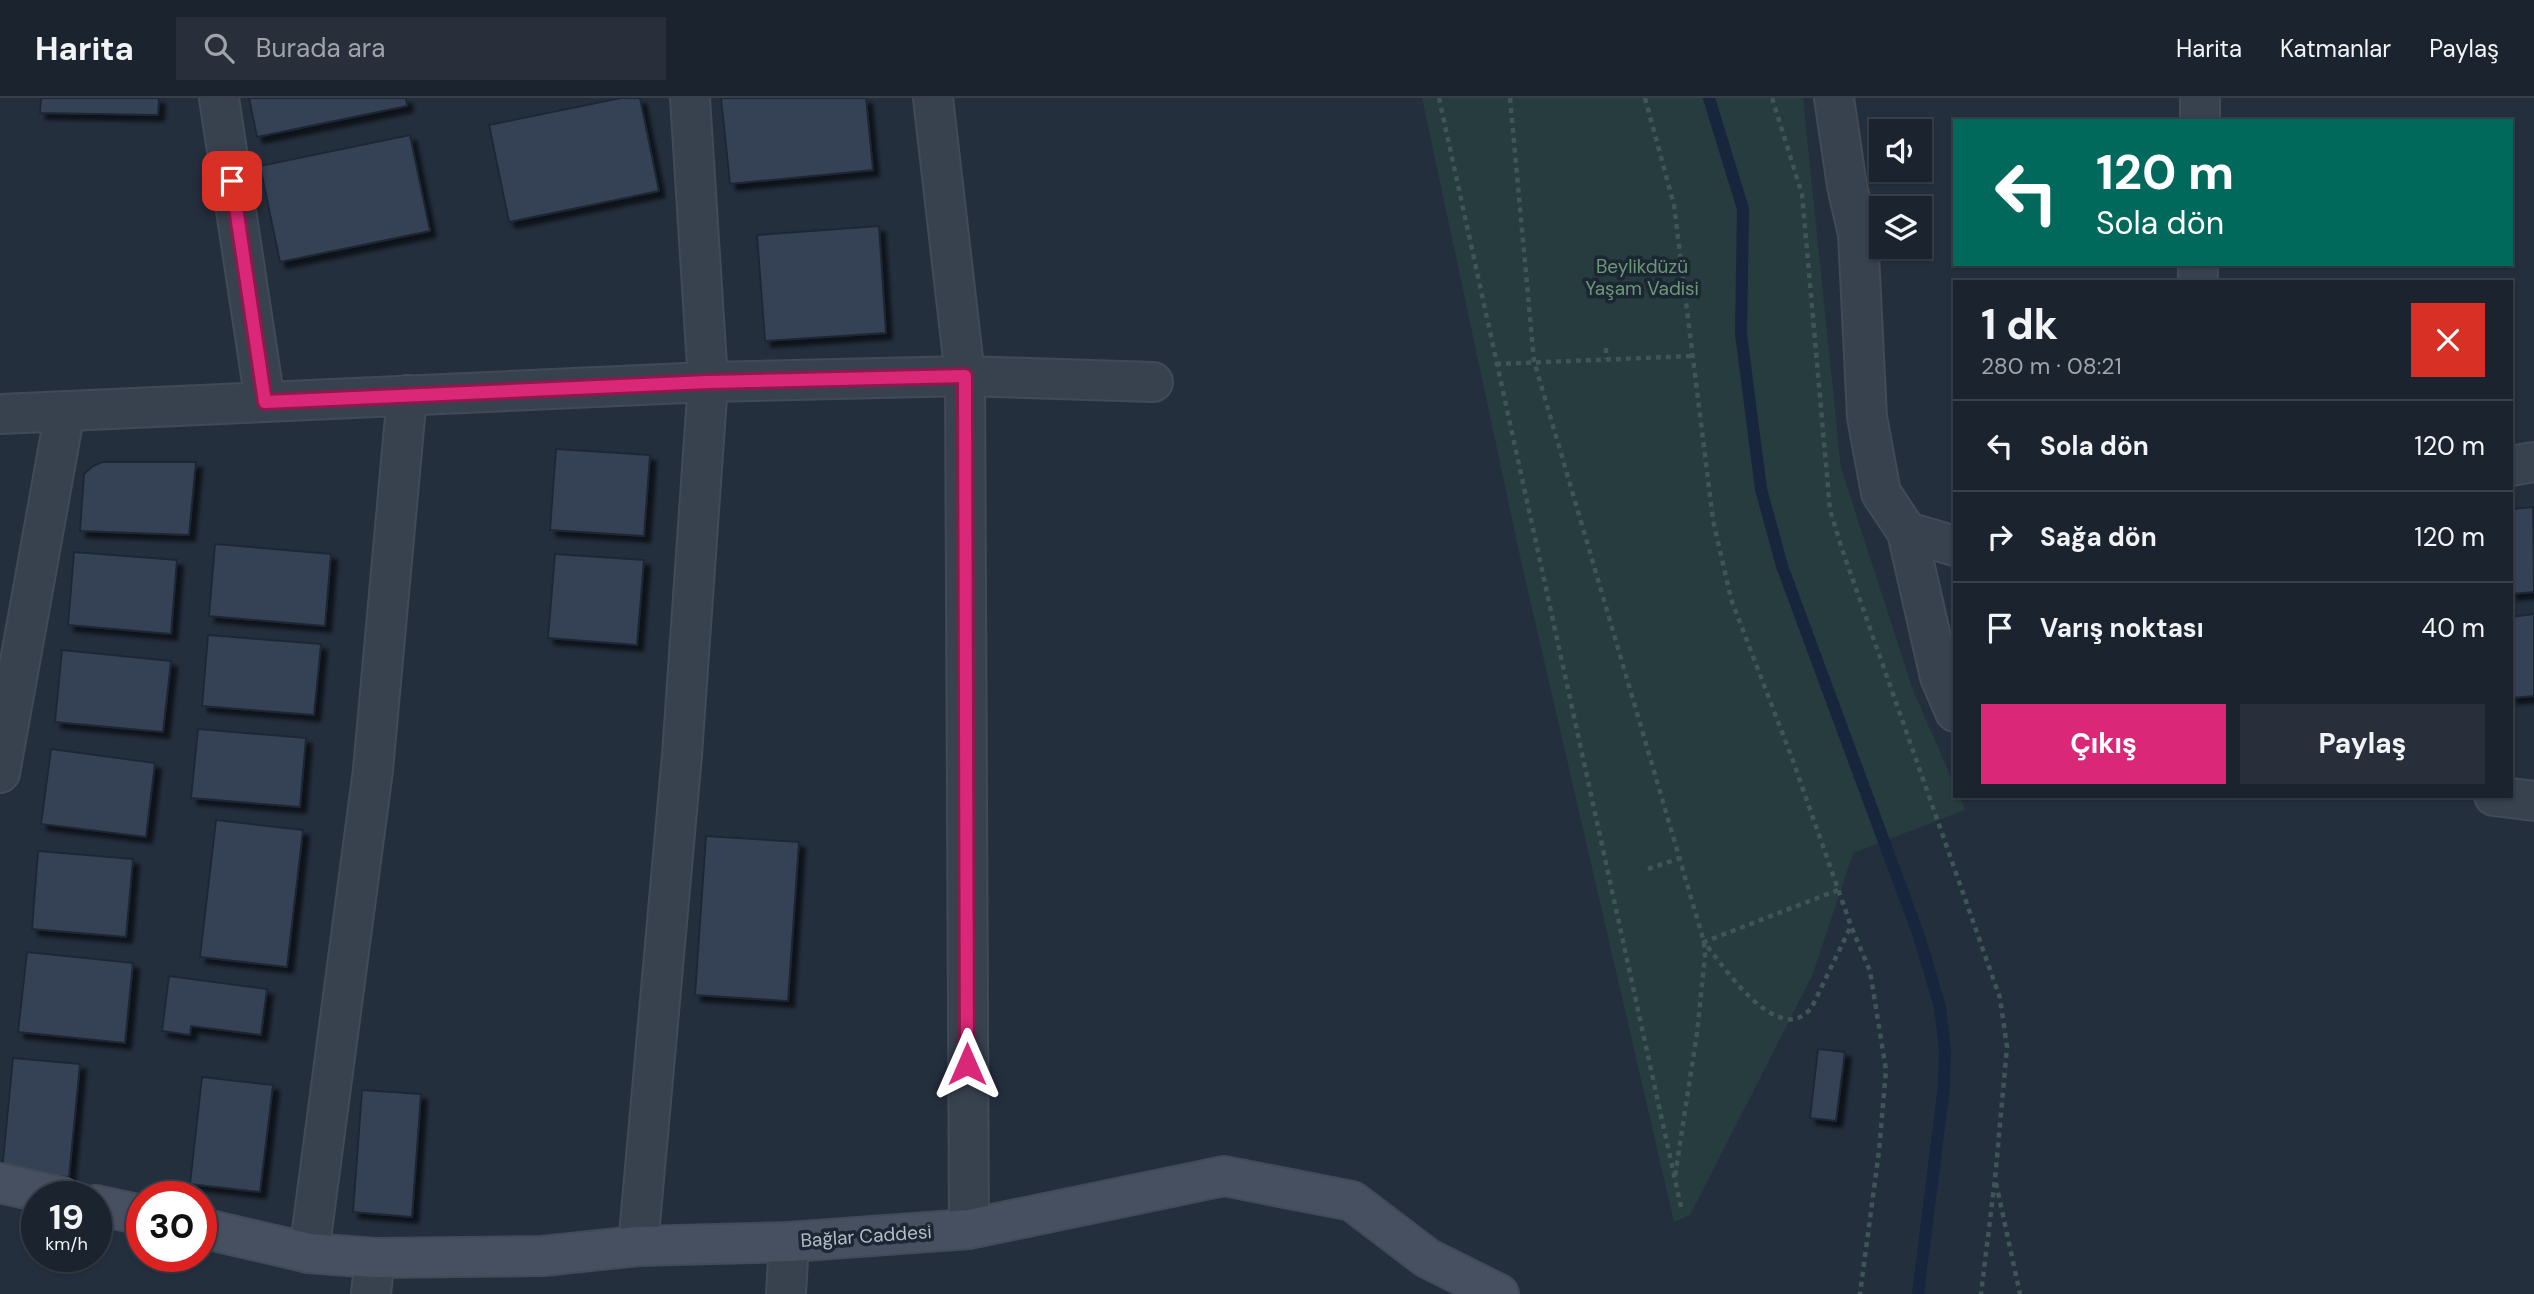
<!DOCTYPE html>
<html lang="tr">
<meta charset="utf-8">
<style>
body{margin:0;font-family:"DM Sans",sans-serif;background:#282f3a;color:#f1f3f6;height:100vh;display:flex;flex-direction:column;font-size:26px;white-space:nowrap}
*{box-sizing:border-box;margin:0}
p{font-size:23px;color:#a0a4aa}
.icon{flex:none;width:38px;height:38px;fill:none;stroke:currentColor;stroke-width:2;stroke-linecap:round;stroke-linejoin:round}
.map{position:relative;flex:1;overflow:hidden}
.side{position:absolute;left:1953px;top:182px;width:560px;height:518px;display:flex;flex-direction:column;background:#1b232e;border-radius:0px;box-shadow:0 2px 5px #0004,0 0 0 2px #39404a}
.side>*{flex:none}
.guide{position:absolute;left:1953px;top:21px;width:560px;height:147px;border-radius:0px;box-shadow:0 2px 5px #0004,0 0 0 2px #39404a;background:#00695c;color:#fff;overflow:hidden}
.buttons{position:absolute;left:1869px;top:21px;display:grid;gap:14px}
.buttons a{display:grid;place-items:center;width:63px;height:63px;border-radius:0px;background:#1b232e;box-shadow:0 2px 5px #0004,0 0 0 2px #39404a;font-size:35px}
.speed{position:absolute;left:21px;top:1083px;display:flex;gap:14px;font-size:35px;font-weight:700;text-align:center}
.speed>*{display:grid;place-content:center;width:91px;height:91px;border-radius:50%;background:#1b232e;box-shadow:0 2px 5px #0004,0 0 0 2px #39404a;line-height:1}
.speed small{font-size:18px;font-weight:400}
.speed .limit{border:10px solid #d22;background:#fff;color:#111}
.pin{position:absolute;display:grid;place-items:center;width:60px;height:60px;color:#fff;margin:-30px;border-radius:14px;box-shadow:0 4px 10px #0006}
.me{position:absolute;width:77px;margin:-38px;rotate:0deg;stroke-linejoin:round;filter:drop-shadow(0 0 5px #0008)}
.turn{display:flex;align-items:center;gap:24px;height:147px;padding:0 28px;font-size:32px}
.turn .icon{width:91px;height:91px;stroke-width:2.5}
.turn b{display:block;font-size:49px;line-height:60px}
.round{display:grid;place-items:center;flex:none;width:74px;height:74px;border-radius:0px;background:#282f3a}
.overview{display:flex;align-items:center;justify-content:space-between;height:119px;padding:0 28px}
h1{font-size:42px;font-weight:700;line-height:52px}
.action{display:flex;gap:14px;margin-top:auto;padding:14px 28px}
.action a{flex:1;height:80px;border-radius:0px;background:#db2777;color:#fff;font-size:28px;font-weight:700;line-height:80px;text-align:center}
.action a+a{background:#282f3a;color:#f1f3f6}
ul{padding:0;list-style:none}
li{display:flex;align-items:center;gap:21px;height:91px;padding:0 28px;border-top:2px solid #39404a}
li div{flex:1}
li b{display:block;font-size:26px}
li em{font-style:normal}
header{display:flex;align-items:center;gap:42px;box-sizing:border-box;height:98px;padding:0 35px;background:#1b232e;border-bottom:2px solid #39404a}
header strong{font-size:33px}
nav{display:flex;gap:38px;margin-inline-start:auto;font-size:24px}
.search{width:490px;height:63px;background:#282f3a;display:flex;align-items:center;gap:18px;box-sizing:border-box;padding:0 24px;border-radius:0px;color:#a0a4aa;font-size:26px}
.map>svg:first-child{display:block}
</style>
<header>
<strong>Harita</strong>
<div class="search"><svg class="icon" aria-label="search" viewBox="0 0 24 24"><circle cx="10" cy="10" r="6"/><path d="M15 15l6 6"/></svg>Burada ara</div>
<nav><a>Harita</a><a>Katmanlar</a><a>Paylaş</a></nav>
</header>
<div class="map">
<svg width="2534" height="1196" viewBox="0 0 2534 1196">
<defs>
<filter id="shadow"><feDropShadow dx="6" dy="6" stdDeviation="2" flood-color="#0009"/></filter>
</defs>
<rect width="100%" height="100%" fill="#242f3e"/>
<polygon fill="#263c3f" points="1422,0 1803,0 1841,370 1913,592 1955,688 1955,698 1959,698 1965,712 1853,755 1812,878 1690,1117 1674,1124 1521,463"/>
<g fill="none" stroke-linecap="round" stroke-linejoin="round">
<polyline stroke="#17263c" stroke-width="12" points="1709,0 1743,111 1741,236 1761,391 1782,468 1919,838 1940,909 1945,951 1944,988 1918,1196"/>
</g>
<g fill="#364354" stroke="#1f2835" stroke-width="2" filter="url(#shadow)">
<polygon points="41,0 159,0 158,17 40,15"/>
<polygon points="249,0 406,0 407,8 257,39"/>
<polygon points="621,0 640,0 659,93 509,124 489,27"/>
<polygon points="721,0 866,0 873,72 730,86"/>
<polygon points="410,37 430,133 280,164 260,68"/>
<polygon points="879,128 886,235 765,243 757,137"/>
<polygon points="556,351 650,357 644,438 550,432"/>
<polygon points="102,364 196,364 189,437 80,433 84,376 93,368"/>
<polygon points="2533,409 2534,494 2511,496 2511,411"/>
<polygon points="215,446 331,456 325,528 209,518"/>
<polygon points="74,454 177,462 171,536 68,527"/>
<polygon points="555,456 644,462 637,547 548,540"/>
<polygon points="2534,516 2534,598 2511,600 2511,519"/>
<polygon points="208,537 321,546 314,617 202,608"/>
<polygon points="62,552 171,563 163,634 55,624"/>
<polygon points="198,631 306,640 300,709 191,700"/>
<polygon points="51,651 155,665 146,739 41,726"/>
<polygon points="216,722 303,732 287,869 200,859"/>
<polygon points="706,738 799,744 788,903 695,897"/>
<polygon points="38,753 133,761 126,839 32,831"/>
<polygon points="27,854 133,865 125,945 18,934"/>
<polygon points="169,878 267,891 261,937 191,928 190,937 162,933"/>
<polygon points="1818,951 1845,954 1836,1023 1810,1020"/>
<polygon points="13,960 80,966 69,1079 2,1073"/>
<polygon points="202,979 273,987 260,1094 190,1086"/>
<polygon points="362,992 421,996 412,1119 353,1114"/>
</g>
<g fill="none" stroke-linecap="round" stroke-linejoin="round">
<g stroke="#414a57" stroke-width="42">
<g id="street">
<polyline points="219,0 265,304"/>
<polyline points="933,0 965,278 969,1131"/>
<polyline points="1834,0 1847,88 1858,136 1867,319 1881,395 1907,434 1955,448"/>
<polyline points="2200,23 2200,0"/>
<polyline points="2198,184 2198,166"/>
<polyline points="0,316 708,284 965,278 1153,284"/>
<polyline points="2511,368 2534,364"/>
<polyline points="1907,434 1940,579 1955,614"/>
<polyline points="0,675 65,313"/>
<polyline points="2494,698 2534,703"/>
<polyline points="638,1148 682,657 708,284 690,0"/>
<polyline points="309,1155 373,672 407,297"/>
<polyline points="371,1196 375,1160"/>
<polyline points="786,1196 789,1144"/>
</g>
</g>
<g stroke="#414a57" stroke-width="42">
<g id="secondary">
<polyline points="0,1085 62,1099"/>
<polyline points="96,1107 142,1117"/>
<polyline points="201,1130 309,1155 375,1160 543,1158 638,1148 789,1144 969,1131 1224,1078 1352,1103 1427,1160 1499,1196"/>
</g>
</g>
<g stroke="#3f5557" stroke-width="4.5" stroke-dasharray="5 5" stroke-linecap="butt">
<polyline points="1439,0 1681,1109"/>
<polyline points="1510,0 1534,263 1704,844 1705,858 1697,935 1675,1078"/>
<polyline points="1645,0 1674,107 1713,422 1731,501 1792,660 1851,828 1870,873 1886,972 1879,1053 1860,1196"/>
<polyline points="1772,0 1802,96 1830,412 1842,451 2000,900 2007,949 1995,1081 1981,1196"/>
<polyline points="1606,250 1606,261"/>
<polyline points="1496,266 1693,258"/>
<polyline points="1648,771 1680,760"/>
<path d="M1838 792 1704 844C1723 868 1755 916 1787 921 1797 923 1804 917 1811 911L1851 828"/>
<polyline points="1996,1085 2020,1196"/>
</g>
<use href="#street" stroke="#38414e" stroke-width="38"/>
<use href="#secondary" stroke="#465061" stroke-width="38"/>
</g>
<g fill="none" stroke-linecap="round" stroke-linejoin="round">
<g stroke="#8e194d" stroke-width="18">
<polyline id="route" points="232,83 265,304 708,284 965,278 967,966"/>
</g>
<use href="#route" stroke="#db2777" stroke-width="12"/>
</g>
<g text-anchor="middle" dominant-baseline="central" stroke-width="7" stroke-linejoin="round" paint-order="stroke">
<g font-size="19" fill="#6b9a76" stroke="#1d2633">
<text x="1642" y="168">Beylikdüzü<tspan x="1642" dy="22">Yaşam Vadisi</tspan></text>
</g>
<g font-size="19" fill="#b4bcc9" stroke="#1d2633">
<text transform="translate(866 1138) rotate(-4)">Bağlar Caddesi</text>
</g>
</g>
</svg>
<div class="buttons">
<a><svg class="icon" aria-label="sound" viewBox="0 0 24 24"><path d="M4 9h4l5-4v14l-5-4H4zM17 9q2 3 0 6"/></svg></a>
<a><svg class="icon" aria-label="layers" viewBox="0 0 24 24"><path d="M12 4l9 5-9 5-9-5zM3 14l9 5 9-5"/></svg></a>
</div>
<div class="speed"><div>19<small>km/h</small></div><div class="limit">30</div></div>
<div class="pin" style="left:232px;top:83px;background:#d93025"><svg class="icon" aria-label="arrive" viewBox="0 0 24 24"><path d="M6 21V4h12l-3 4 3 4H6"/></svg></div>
<svg class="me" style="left:967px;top:966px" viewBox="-20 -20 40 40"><path d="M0-17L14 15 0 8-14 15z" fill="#db2777" stroke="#fff" stroke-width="4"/></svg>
<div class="guide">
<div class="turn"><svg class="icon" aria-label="left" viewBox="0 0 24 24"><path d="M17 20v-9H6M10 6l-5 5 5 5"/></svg><div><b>120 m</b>Sola dön</div></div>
</div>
<section class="side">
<div class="overview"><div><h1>1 dk</h1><p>280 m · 08:21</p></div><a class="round" style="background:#d93025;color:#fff"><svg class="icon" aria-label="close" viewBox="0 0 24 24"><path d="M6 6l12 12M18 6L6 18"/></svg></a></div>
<ul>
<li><svg class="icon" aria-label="left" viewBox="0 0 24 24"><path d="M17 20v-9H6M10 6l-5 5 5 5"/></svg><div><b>Sola dön</b></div><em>120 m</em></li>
<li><svg class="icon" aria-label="right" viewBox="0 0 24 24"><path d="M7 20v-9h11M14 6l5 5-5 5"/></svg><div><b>Sağa dön</b></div><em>120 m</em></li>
<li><svg class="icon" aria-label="arrive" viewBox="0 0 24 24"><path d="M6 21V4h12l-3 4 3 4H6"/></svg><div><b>Varış noktası</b></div><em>40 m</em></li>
</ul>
<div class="action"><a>Çıkış</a><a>Paylaş</a></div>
</section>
</div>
